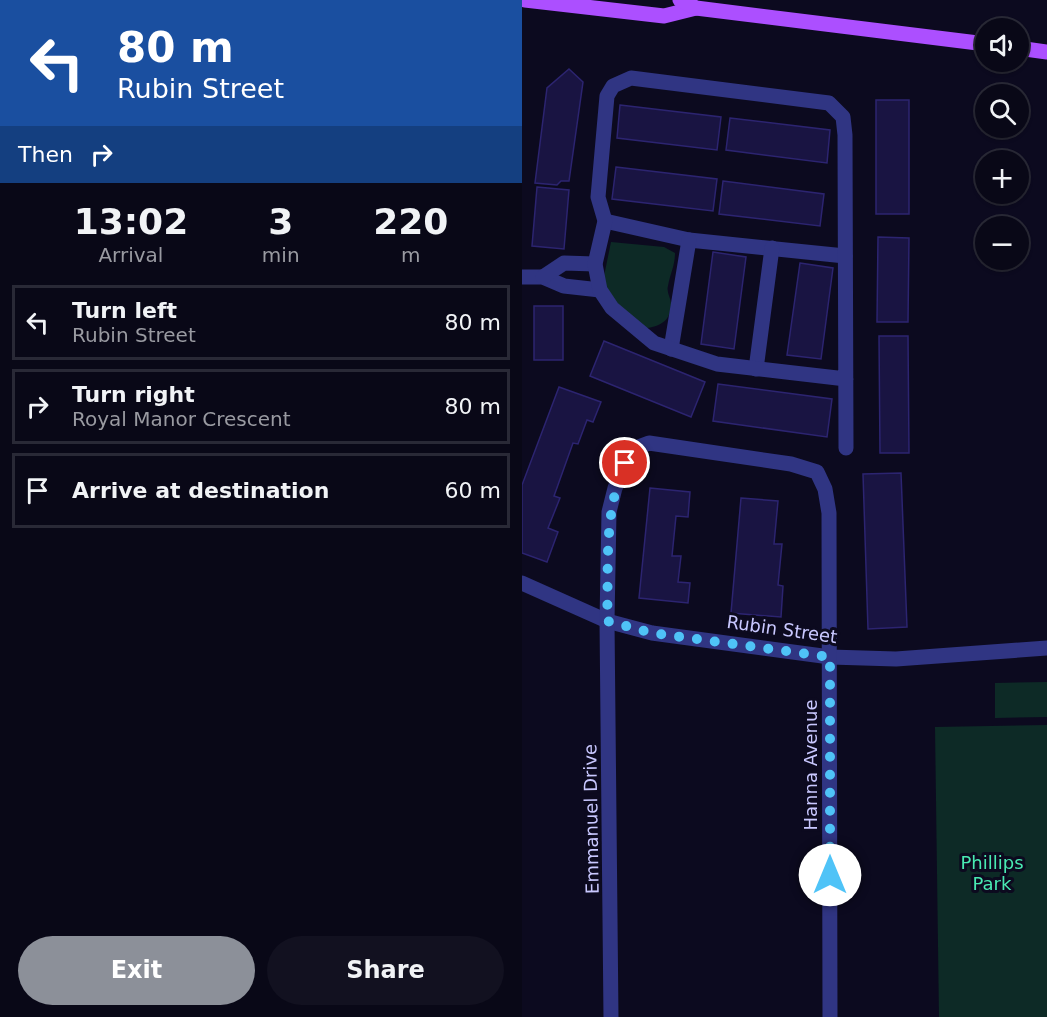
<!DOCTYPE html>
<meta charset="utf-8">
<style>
body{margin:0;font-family:"DejaVu Sans",sans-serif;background:#121120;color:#f1f3f6;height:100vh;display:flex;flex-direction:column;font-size:22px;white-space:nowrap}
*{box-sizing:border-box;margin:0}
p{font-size:20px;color:#999aa1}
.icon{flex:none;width:33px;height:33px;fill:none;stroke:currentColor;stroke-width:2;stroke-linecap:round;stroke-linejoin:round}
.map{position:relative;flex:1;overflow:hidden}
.side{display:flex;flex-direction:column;background:#090817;width:522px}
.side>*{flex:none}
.guide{background:#1a4fa0;color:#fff;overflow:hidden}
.fabs{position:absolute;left:453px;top:18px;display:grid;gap:12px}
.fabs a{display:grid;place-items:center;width:54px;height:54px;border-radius:50%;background:#090817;box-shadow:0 2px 4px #0004,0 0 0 2px #292936;font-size:30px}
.pin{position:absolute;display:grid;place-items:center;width:51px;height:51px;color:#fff;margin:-26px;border:3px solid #fff;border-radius:50%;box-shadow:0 2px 6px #0007}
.me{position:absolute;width:66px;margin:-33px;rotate:0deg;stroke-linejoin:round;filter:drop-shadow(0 0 4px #0008)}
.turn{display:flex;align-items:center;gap:21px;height:126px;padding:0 18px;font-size:27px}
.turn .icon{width:78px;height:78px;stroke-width:2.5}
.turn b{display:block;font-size:42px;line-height:51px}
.then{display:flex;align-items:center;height:57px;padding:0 18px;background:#0003;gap:12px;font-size:22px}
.eta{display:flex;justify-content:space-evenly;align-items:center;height:102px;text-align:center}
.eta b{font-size:36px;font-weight:700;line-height:42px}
.primary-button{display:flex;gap:12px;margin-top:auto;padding:12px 18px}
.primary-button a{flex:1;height:69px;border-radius:36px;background:#8c9099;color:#fff;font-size:24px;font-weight:700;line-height:69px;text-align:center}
.primary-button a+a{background:#121120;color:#f1f3f6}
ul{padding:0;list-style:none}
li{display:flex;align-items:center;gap:18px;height:75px;margin:0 12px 9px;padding:0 6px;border:3px solid #292936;border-radius:0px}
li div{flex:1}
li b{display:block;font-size:22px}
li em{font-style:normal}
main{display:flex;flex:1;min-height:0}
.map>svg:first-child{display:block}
</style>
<main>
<section class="side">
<div class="guide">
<div class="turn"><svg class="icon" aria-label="left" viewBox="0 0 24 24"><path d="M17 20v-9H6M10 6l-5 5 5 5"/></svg><div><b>80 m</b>Rubin Street</div></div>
<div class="then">Then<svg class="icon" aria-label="right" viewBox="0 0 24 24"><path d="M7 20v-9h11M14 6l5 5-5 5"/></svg></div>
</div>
<div class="eta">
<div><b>13:02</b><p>Arrival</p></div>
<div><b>3</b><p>min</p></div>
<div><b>220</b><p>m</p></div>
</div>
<ul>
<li><svg class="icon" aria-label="left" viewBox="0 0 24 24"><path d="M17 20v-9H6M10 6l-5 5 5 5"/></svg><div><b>Turn left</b><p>Rubin Street</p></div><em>80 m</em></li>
<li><svg class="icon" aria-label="right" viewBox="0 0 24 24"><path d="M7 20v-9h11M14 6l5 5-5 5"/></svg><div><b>Turn right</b><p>Royal Manor Crescent</p></div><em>80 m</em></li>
<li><svg class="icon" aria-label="arrive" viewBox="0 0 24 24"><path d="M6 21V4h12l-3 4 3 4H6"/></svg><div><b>Arrive at destination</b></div><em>60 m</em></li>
</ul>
<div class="primary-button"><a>Exit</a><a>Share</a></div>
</section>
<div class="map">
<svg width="525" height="1017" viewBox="0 0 525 1017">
<rect width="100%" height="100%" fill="#0c0a1f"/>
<g fill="#0d2a26">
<path d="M89 242 142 247 153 253C153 266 148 274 146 286 144 292 149 298 149 304 149 325 132 328 115 329L95 308 81 281Z"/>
<polygon points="525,682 525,717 473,718 473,683"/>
<polygon points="525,725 525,1017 417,1017 413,727"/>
</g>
<g fill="#191442" stroke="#2c2470" stroke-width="1.5">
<polygon points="47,69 61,82 47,181 39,181 35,185 13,183 25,88"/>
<rect x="354" y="100" width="33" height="114"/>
<polygon points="98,105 199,117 195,150 95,138"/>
<polygon points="208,118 308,130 305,163 204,150"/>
<polygon points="94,167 195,179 191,211 90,199"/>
<polygon points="201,181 302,194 298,226 197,214"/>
<polygon points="15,187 47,190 42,249 10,246"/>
<polygon points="356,237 387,238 386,322 355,322"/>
<polygon points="191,252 224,257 212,349 179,344"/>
<polygon points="278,263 311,268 299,359 265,355"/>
<rect x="12" y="306" width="29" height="54"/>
<polygon points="357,336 386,336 387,453 358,453"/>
<polygon points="82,341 183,382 169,417 68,376"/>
<polygon points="196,384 310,399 305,437 191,421"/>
<polygon points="37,387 79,402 71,422 65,420 56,444 51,443 32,496 38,498 26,528 36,532 25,562 0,553 0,485"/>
<polygon points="379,473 385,627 346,629 341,474"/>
<polygon points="128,488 168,492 166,517 154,516 150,556 159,556 156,582 168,583 166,603 117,598"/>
<polygon points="219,498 256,501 252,544 260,544 256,585 261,586 259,617 209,613"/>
</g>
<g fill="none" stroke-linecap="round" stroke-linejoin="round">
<g stroke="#303583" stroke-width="15">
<polyline points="83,221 167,240 323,256"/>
<polyline points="0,277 21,277 42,286 78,290"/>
<polyline points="21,277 42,263 73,264"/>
<polyline points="149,349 167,240"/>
<polyline points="234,369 250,248"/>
<path d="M324 379 195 364 132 343 90 308 78 290 73 264 83 221 76 197 85 96 91 86 109 78 307 103 321 117 323 135C323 239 324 344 324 448"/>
<polyline points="0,583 85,621 130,633 308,657 374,659 525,648"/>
<polyline points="89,1017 85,621 87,512 93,488 111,449 127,443 269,464 295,472 303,489 307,513 308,1017"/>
</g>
<g stroke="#ac4fff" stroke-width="15">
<polyline points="3,0 142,16 174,8"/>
<polyline points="158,0 174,8 464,44"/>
<polyline points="496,48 525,52"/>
</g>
</g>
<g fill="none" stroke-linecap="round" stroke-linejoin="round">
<path stroke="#4fc3f7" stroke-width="10" stroke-dasharray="0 18" d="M103 463C81 515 87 566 85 621L130 633 308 657V875"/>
</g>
<g text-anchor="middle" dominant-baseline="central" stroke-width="6" stroke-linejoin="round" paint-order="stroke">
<g font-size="18" fill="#c9c8ff" stroke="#0c0a1f">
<text transform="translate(260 629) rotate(8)">Rubin Street</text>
<text transform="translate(288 765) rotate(-90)">Hanna Avenue</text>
<text transform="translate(69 819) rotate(-91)">Emmanuel Drive</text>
</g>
<g font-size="18" fill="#49eab2" stroke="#0c0a1f">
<text x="470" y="862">Phillips<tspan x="470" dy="21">Park</tspan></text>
</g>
</g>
</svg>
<div class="fabs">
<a><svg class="icon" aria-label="sound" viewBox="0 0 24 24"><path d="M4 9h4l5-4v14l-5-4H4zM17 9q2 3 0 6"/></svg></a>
<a><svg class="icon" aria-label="search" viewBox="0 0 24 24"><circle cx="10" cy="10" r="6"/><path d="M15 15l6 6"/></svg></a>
<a>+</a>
<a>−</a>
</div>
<div class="pin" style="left:103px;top:463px;background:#d93025"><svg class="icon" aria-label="arrive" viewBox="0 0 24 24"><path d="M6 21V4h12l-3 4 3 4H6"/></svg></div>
<svg class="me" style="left:308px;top:875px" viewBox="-20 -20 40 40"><circle r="19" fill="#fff"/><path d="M0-13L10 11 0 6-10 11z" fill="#4fc3f7"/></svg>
</div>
</main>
